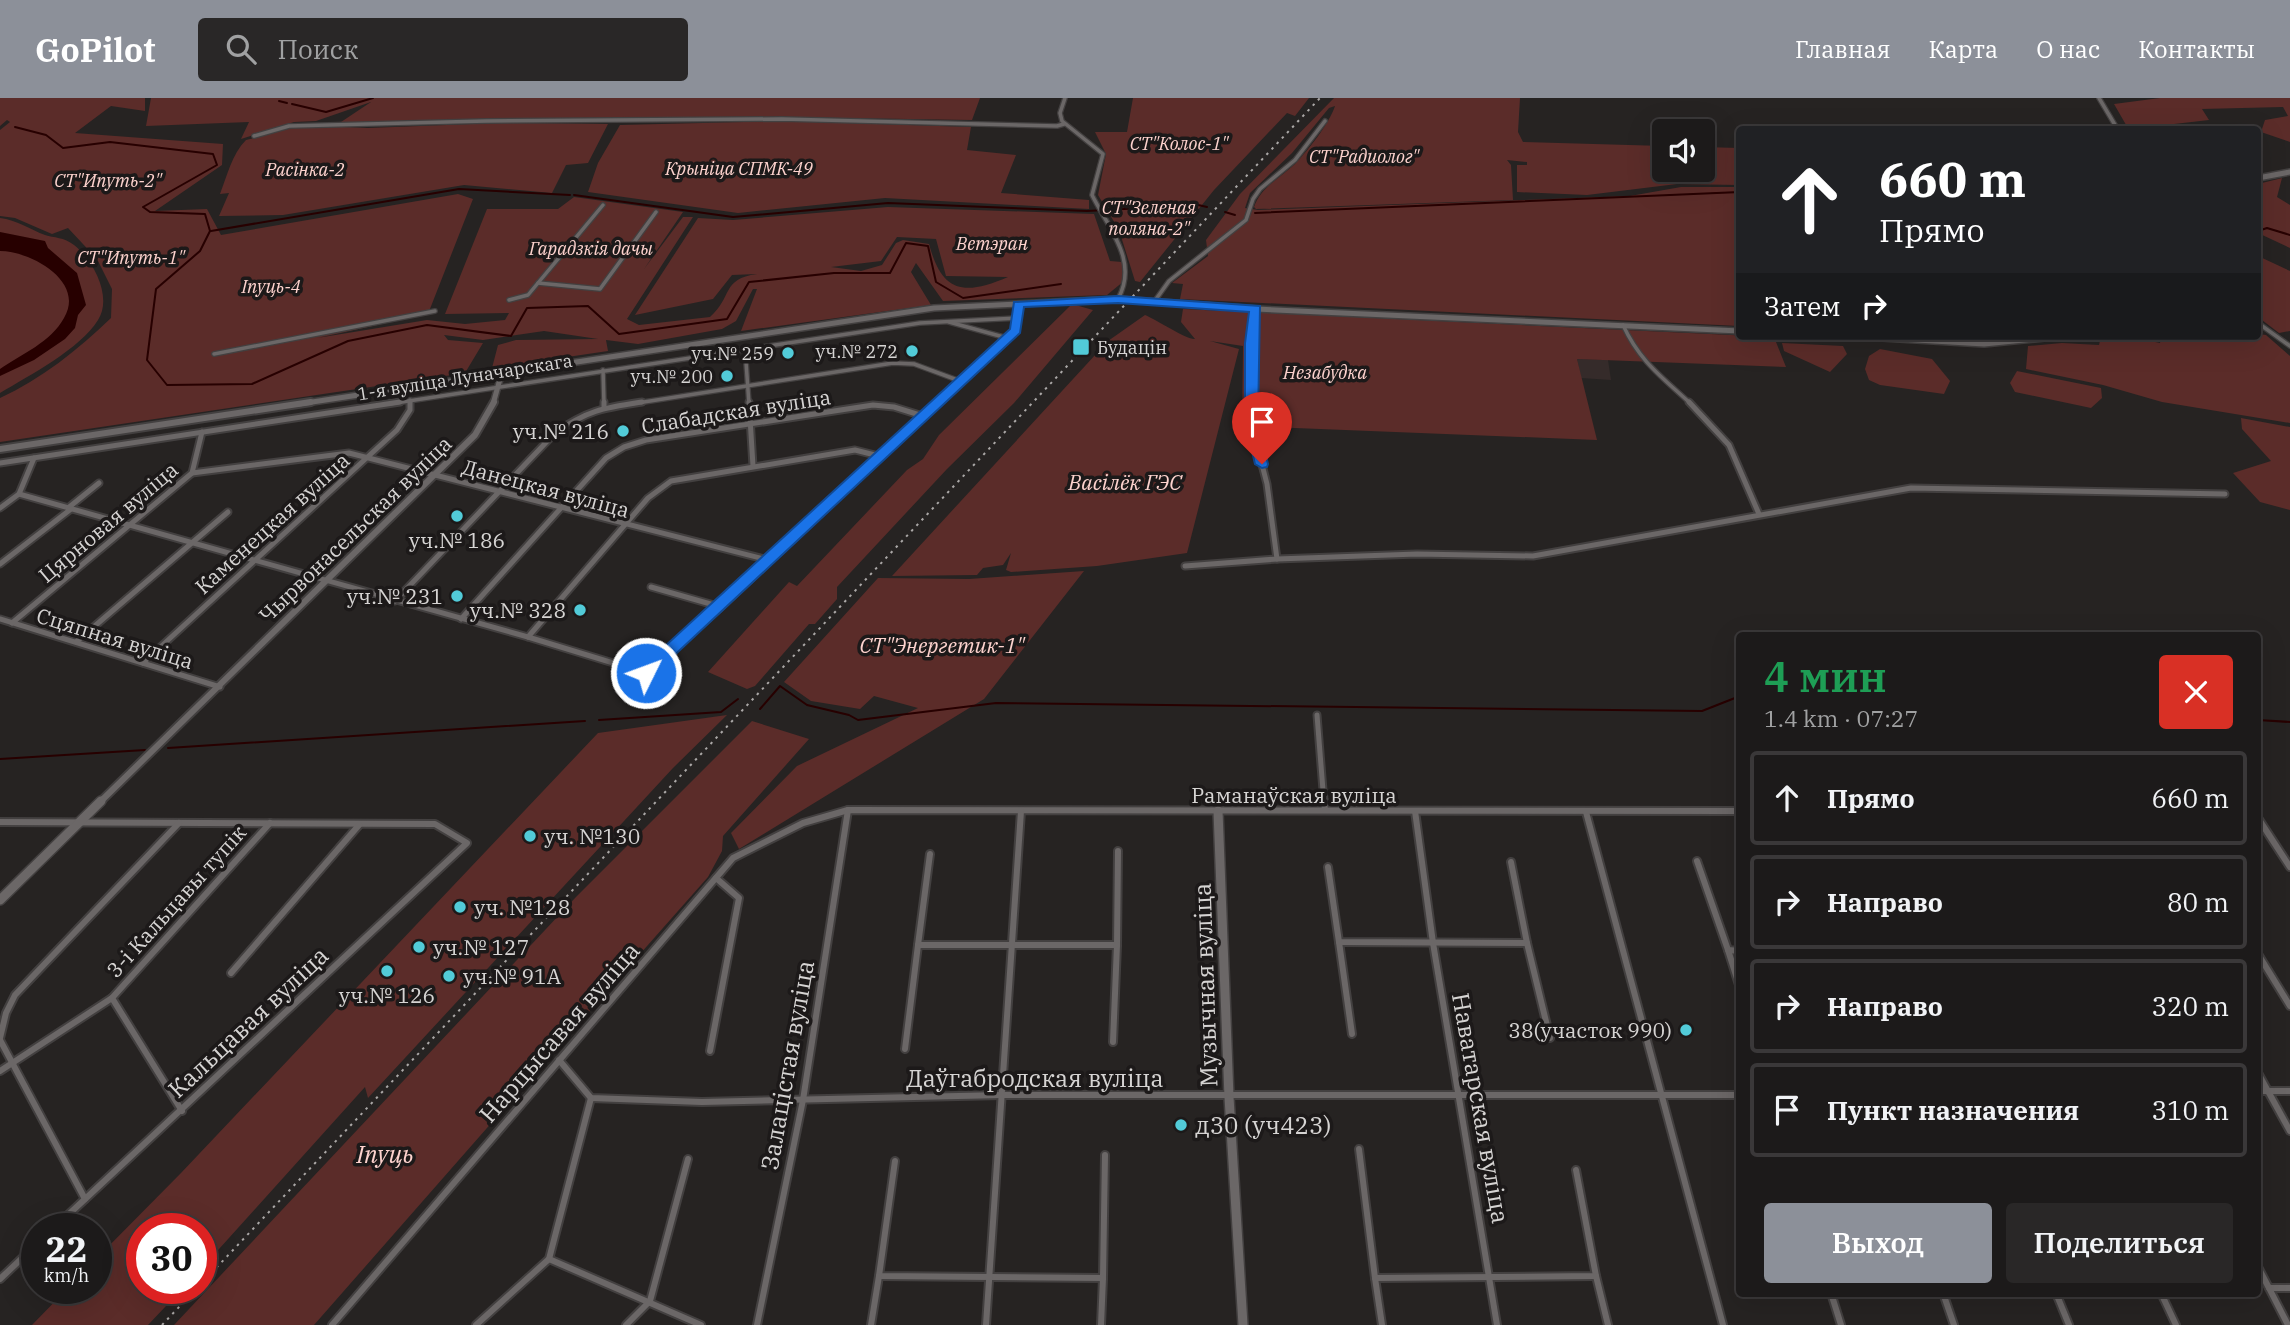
<!DOCTYPE html>
<html lang="ru">
<meta charset="utf-8">
<style>
body{margin:0;font-family:"IBM Plex Serif",serif;background:#292727;color:#f1f3f6;height:100vh;display:flex;flex-direction:column;font-size:26px;white-space:nowrap}
*{box-sizing:border-box;margin:0}
p{font-size:23px;color:#a0a1a2}
.icon{flex:none;width:38px;height:38px;fill:none;stroke:currentColor;stroke-width:2;stroke-linecap:round;stroke-linejoin:round}
.map{position:relative;flex:1;overflow:hidden}
.side{position:absolute;left:1736px;top:534px;width:525px;height:665px;display:flex;flex-direction:column;background:#1c1a1a;border-radius:7px;box-shadow:0 7px 28px #0002,0 0 0 2px #3a3839}
.side>*{flex:none}
.top-card{position:absolute;left:1736px;top:28px;width:525px;height:214px;border-radius:7px;box-shadow:0 7px 28px #0002,0 0 0 2px #3a3839;background:#202124;color:#fff;overflow:hidden}
.buttons{position:absolute;left:1652px;top:21px;display:grid;gap:14px}
.buttons a{display:grid;place-items:center;width:63px;height:63px;border-radius:7px;background:#1c1a1a;box-shadow:0 7px 28px #0002,0 0 0 2px #3a3839;font-size:35px}
.speed{position:absolute;left:21px;top:1115px;display:flex;gap:14px;font-size:35px;font-weight:700;text-align:center}
.speed>*{display:grid;place-content:center;width:91px;height:91px;border-radius:50%;background:#1c1a1a;box-shadow:0 7px 28px #0002,0 0 0 2px #3a3839;line-height:1}
.speed small{font-size:18px;font-weight:400}
.speed .limit{border:10px solid #d22;background:#fff;color:#111}
.pin{position:absolute;display:grid;place-items:center;width:60px;height:60px;color:#fff;margin:-72px -30px;border-radius:50% 50% 50% 0;rotate:-45deg;box-shadow:0 0 7px #0007}
.pin .icon{rotate:45deg}
.me{position:absolute;width:77px;margin:-38px;rotate:48deg;stroke-linejoin:round;filter:drop-shadow(0 0 5px #0008)}
.turn{display:flex;align-items:center;gap:24px;height:147px;padding:0 28px;font-size:32px}
.turn .icon{width:91px;height:91px;stroke-width:2.5}
.turn b{display:block;font-size:49px;line-height:60px}
.then{display:flex;align-items:center;height:66px;padding:0 28px;background:#0003;gap:14px;font-size:26px}
.round{display:grid;place-items:center;flex:none;width:74px;height:74px;border-radius:7px;background:#292727}
.summary{display:flex;align-items:center;justify-content:space-between;height:119px;padding:0 28px}
h1{font-size:42px;font-weight:600;line-height:52px;color:#1e9e55}
.cta{display:flex;gap:14px;margin-top:auto;padding:14px 28px}
.cta a{flex:1;height:80px;border-radius:7px;background:#8c9099;color:#fff;font-size:28px;font-weight:600;line-height:80px;text-align:center}
.cta a+a{background:#292727;color:#f1f3f6}
ul{padding:0;list-style:none}
li{display:flex;align-items:center;gap:21px;height:94px;margin:0 14px 10px;padding:0 14px;border:4px solid #3a3839;border-radius:7px}
li div{flex:1}
li b{display:block;font-size:26px}
li em{font-style:normal}
header{display:flex;align-items:center;gap:42px;box-sizing:border-box;height:98px;padding:0 35px;background:#8c9099;color:#fff}
header strong{font-size:33px}
nav{display:flex;gap:38px;margin-inline-start:auto;font-size:24px}
.search{width:490px;height:63px;background:#292727;display:flex;align-items:center;gap:18px;box-sizing:border-box;padding:0 24px;border-radius:7px;color:#a0a1a2;font-size:26px}
.map>svg:first-child{display:block}
</style>
<header>
<strong>GoPilot</strong>
<div class="search"><svg class="icon" aria-label="search" viewBox="0 0 24 24"><circle cx="10" cy="10" r="6"/><path d="M15 15l6 6"/></svg>Поиск</div>
<nav><a>Главная</a><a>Карта</a><a>О нас</a><a>Контакты</a></nav>
</header>
<div class="map">
<svg width="2290" height="1227" viewBox="0 0 2290 1227">
<rect width="100%" height="100%" fill="#262322"/>
<polygon fill="#352b2a" points="1577,261 1608,262 1611,282 1581,280"/>
<g fill="#5b2c29" fill-rule="evenodd">
<path d="M0 0H145V13L111 8 75 35 223 46 222 67 155 113 207 111 221 137 458 96 473 101 428 216 317 240 427 222 465 226 505 222 509 215 445 216 487 111H558L574 99 683 114 644 171 683 119H693L627 221 639 227 710 219C733 199 721 181 757 176L732 177 713 201 635 217 698 120 733 122 888 109 1094 116 1110 163 1122 164 1124 183 1107 197 943 203 916 165 911 174 931 207 741 233 757 191H753L736 223 722 231 638 246 606 242 608 253 492 270 498 247 516 242 598 241 544 233 483 242 444 237 448 242 483 245 465 275 0 344V300C41 281 78 252 111 220L112 191 97 161 68 130 52 136 15 120 0 118V32L10 24 7 22 0 28ZM897 139 936 141 946 178 1008 179C964 198 942 195 929 146L903 142 896 145 882 167 861 173 831 169 881 163Z"/>
<polygon points="151,0 980,0 972,22 779,19 376,26 341,24 371,4 316,23 294,24 241,41 249,24 146,28"/>
<polygon points="1133,0 1309,0 1295,18 1287,15 1214,92 1140,184 1135,183 1119,132 1098,97 1106,56 1095,34 1127,34"/>
<path d="M1334 0H1520L1518 34 1523 44 1664 48V72H1703V49L1739 50V87L1677 86 1587 97 1517 94V67H1527V64L1507 62 1511 67 1513 102 1256 111 1254 109C1261 89 1280 80 1295 66 1309 51 1329 26 1335 8L1329 10 1292 55 1250 95 1245 110 1258 112 1630 98 1681 89H1739V228L1180 201 1183 186 1172 185 1208 158 1206 142 1240 96Z"/>
<polygon points="2160,0 2290,0 2290,44 2261,34 2265,22 2288,18 2283,9 2202,11 2209,22 2174,26 2175,31 2129,32 2114,6"/>
<polygon points="783,23 971,29 967,52 1016,57 1001,95 1089,102 1089,111 885,100 738,115 588,94 598,65 620,27"/>
<path d="M498 25 608 26 588 65 566 67 552 95 464 87 283 117 219 118 229 95 220 96C227 78 232 56 246 42L292 30 319 28 368 30Z"/>
<polygon points="2282,80 2277,99 2290,107 2290,150 2258,135 2258,86"/>
<path d="M0 120C17 122 29 131 45 137 54 140 64 139 74 147 93 162 113 199 98 222 80 251 30 277 0 295Z"/>
<polygon points="2258,158 2290,173 2290,233 2279,235 2258,219"/>
<polygon points="1072,206 1093,212 1014,305 947,371 837,489 837,501 815,526 809,526 755,588 747,591 708,574 789,484 797,488 907,372 923,361 939,337"/>
<path d="M1183 211 1774 239 1786 269 1577 261 1597 342 1242 328 1243 248 1210 243 1239 251 1187 455 1097 468 1011 474 1006 472 1011 455 1003 467 983 470 977 477 892 478 1108 243 1145 217C1157 222 1187 242 1195 241L1181 224Z"/>
<polygon points="2258,236 2266,237 2290,258 2290,325 2162,304 2103,287 2026,271 2028,248 2062,245 2099,247 2101,238 2127,238 2160,245 2161,238 2258,238"/>
<polygon points="1782,245 1843,248 1847,256 1830,274 1784,253"/>
<polygon points="1880,251 1932,261 1950,283 1944,296 1880,287 1869,282 1865,271 1869,258"/>
<polygon points="2017,273 2101,290 2102,300 2091,310 2015,294 2010,285"/>
<polygon points="2241,320 2290,329 2290,412 2260,404 2233,375 2271,363 2242,331"/>
<polygon points="1084,473 984,601 739,751 731,735 797,668 918,610 874,598 860,611 811,603 784,584 878,480 969,481"/>
<polygon points="727,617 673,670 368,1000 365,989 201,1171 201,1130 142,1130 142,1190 183,1190 148,1227 32,1227 68,1190 96,1190 96,1161 181,1075 598,635"/>
<polygon points="752,623 809,641 723,738 722,753 708,779 557,950 526,966 537,973 314,1227 174,1227 576,799"/>
</g>
<path fill="#270000" d="M0 134 45 143 48 150 77 175 86 207 78 217 75 230 65 241 34 262 0 278V271C22 256 51 244 64 220 86 183 30 153 0 153Z"/>
<g fill="none" stroke-linecap="round" stroke-linejoin="round">
<g stroke="#270000" stroke-width="2">
<polyline points="279,3 287,5"/>
<polyline points="292,6 326,14 373,0"/>
<polyline points="15,29 46,37 63,50 110,44 213,56 217,67 143,109 150,114 205,116 210,133 200,153 156,191 147,262 167,287 252,286 348,243 427,227 511,238 527,210 588,208 619,236 727,221 749,184 834,175 890,175 906,145 928,148 936,184 963,200 1061,186"/>
<polyline points="574,97 733,119 888,105 1087,113 1180,108 1185,104 1207,109"/>
<polyline points="1225,114 1235,117"/>
<polyline points="1255,115 1740,94"/>
<polyline points="211,133 459,91 570,97"/>
<polyline points="2258,133 2267,130 2290,137"/>
<polyline points="760,611 780,588 807,607 849,617 858,622 996,605 1702,613 1740,598"/>
<polyline points="599,622 721,614 738,601"/>
<polyline points="2258,622 2290,624"/>
<polyline points="168,650 585,623"/>
<polyline points="0,661 145,652"/>
</g>
<g stroke="#434040" stroke-width="6">
<g id="minor-far2">
<path d="M1065 0 1060 15 1062 23 1103 56 1092 97C1109 131 1139 163 1118 201"/>
<polyline points="2099,0 2118,32"/>
<polyline points="254,38 289,28 486,23 782,21 1057,28 1064,26"/>
<polyline points="538,185 600,191 656,114"/>
<polyline points="509,202 528,197 603,107"/>
<polyline points="1154,204 1169,183 1246,122 1253,101 1260,91 1295,62 1325,23"/>
<polyline points="949,224 1007,240"/>
<polyline points="2258,225 2290,248"/>
<path d="M1623 227C1640 264 1662 279 1691 306"/>
<polyline points="745,250 749,306"/>
<polyline points="214,256 435,213"/>
<polyline points="603,272 604,306"/>
<polyline points="410,302 410,306"/>
<polyline points="389,306 920,225 1018,220"/>
<polyline points="631,306 893,265 914,266 960,283"/>
<polyline points="937,306 1016,232 1018,206"/>
<polyline points="1251,306 1251,245 1256,211"/>
</g>
</g>
<g stroke="#434040" stroke-width="9">
<g id="minor-far1">
<polyline points="604,304 604,310"/>
<polyline points="749,304 753,368"/>
<polyline points="1251,304 1251,324 1267,386 1277,461"/>
<polyline points="1689,304 1729,347 1759,416"/>
<polyline points="0,365 400,304"/>
<polyline points="192,375 349,355 768,462"/>
<polyline points="19,396 528,539 646,575 721,509 939,304"/>
<polyline points="0,410 19,396 34,360"/>
<polyline points="68,410 99,385"/>
<polyline points="0,466 71,411"/>
<polyline points="1185,468 1277,461 1417,456 1533,458 1911,390 2225,396"/>
<polyline points="651,489 721,509"/>
<path d="M395 503 555 335C588 312 603 310 642 304"/>
<polyline points="0,521 220,589"/>
<polyline points="461,521 606,360 624,349 646,342 873,307 894,309 923,318"/>
<polyline points="12,525 192,375 202,334"/>
<polyline points="528,539 648,400 671,383 855,352 879,358"/>
<polyline points="76,544 228,414"/>
<polyline points="143,565 397,332 410,312 410,304"/>
<polyline points="1317,617 1324,705"/>
</g>
</g>
<g stroke="#434040" stroke-width="10">
<g id="minor">
<polyline points="1324,703 1325,712"/>
<polyline points="1415,713 1433,845 1497,1227"/>
<polyline points="1586,714 1723,1227"/>
<polyline points="2258,720 2290,769"/>
<polyline points="0,724 435,726 467,745 54,1130"/>
<polyline points="930,756 918,847 1117,847 1118,753"/>
<polyline points="1697,763 1728,852 1740,853"/>
<polyline points="1328,769 1339,844 1527,845 1511,764"/>
<polyline points="1339,844 1352,936"/>
<polyline points="1527,845 1550,940"/>
<polyline points="1728,852 1740,890"/>
<polyline points="2258,856 2290,908"/>
<polyline points="231,875 359,727"/>
<polyline points="0,940 6,915 15,897 179,725"/>
<polyline points="0,942 85,1101"/>
<polyline points="1113,944 1117,847"/>
<polyline points="905,951 918,847"/>
<polyline points="710,953 739,800 716,780"/>
<polyline points="559,962 591,1000 702,1004 1002,997 1740,997"/>
<polyline points="0,973 112,900"/>
<polyline points="2258,975 2290,1033"/>
<polyline points="2258,993 2290,993"/>
<polyline points="182,1013 112,900 270,725"/>
<polyline points="1359,1051 1375,1180 1596,1178 1576,1072"/>
<polyline points="895,1063 879,1178 1103,1180 1105,1057"/>
<polyline points="549,1161 701,1227"/>
<polyline points="2258,1169 2269,1190 2290,1190"/>
<polyline points="1596,1178 1608,1227"/>
<polyline points="1375,1180 1382,1227"/>
<polyline points="0,1181 37,1146"/>
<polyline points="2269,1190 2288,1227"/>
<polyline points="1831,1195 1841,1227"/>
<polyline points="1943,1195 1954,1227"/>
<polyline points="2056,1195 2069,1227"/>
<polyline points="2161,1195 2176,1227"/>
<polyline points="332,1227 733,760 803,725 848,712 1740,713"/>
<polyline points="476,1227 549,1161 591,1000"/>
<polyline points="626,1227 650,1203 688,1061"/>
<polyline points="757,1227 803,1002 848,712"/>
<polyline points="871,1227 879,1178"/>
<polyline points="986,1227 1021,713"/>
<polyline points="1101,1227 1103,1180"/>
</g>
</g>
<g stroke="#434040" stroke-width="8">
<g id="tertiary-far2">
<polyline points="2258,80 2290,74"/>
<polyline points="1849,238 1984,246 2064,238"/>
<polyline points="299,306 934,210 1118,201 1256,211 1740,233"/>
<polyline points="493,306 502,274"/>
</g>
</g>
<g stroke="#434040" stroke-width="10">
<g id="tertiary-far1">
<polyline points="0,351 311,304"/>
<polyline points="99,705 475,337 494,304"/>
</g>
</g>
<g stroke="#434040" stroke-width="12">
<g id="tertiary">
<polyline points="1218,713 1229,999 1243,1227"/>
<polyline points="0,802 101,703"/>
</g>
</g>
<use href="#minor-far2" stroke="#6b6767" stroke-width="3.5"/>
<use href="#minor-far1" stroke="#6b6767" stroke-width="5"/>
<use href="#minor" stroke="#6b6767" stroke-width="6"/>
<use href="#tertiary-far2" stroke="#6b6767" stroke-width="5"/>
<use href="#tertiary-far1" stroke="#6b6767" stroke-width="6"/>
<use href="#tertiary" stroke="#6b6767" stroke-width="9"/>
<g stroke="#aba8a7" stroke-width="2" stroke-dasharray="2.5 5" stroke-linecap="butt">
<polyline points="201,1186 1320,0"/>
<polyline points="162,1227 197,1190"/>
</g>
</g>
<polygon fill="#1a73e8" stroke="#114b97" stroke-width="2" points="1118,198 1260,208 1258,324 1268,366 1267,369 1262,370 1255,366 1245,324 1245,245 1249,214 1118,205 1024,209 1020,235 651,579 640,579 638,575 640,571 1010,231 1014,204"/>
<g fill="#52cbd8" stroke="#1c1919" stroke-width="2.5">
<rect x="1072" y="240" width="18" height="18" rx="3.5"/>
<circle cx="912" cy="253" r="7"/>
<circle cx="788" cy="255" r="7"/>
<circle cx="727" cy="278" r="7"/>
<circle cx="623" cy="333" r="7"/>
<circle cx="457" cy="418" r="7"/>
<circle cx="457" cy="498" r="7"/>
<circle cx="580" cy="512" r="7"/>
<circle cx="530" cy="738" r="7"/>
<circle cx="460" cy="809" r="7"/>
<circle cx="419" cy="849" r="7"/>
<circle cx="387" cy="873" r="7"/>
<circle cx="449" cy="878" r="7"/>
<circle cx="1686" cy="932" r="7"/>
<circle cx="1181" cy="1027" r="7"/>
</g>
<g text-anchor="middle" dominant-baseline="central" stroke-width="7" stroke-linejoin="round" paint-order="stroke">
<g font-size="18" font-style="italic" fill="#fed3ce" stroke="#1c1919">
<text x="1179" y="45">СТ"Колос-1"</text>
<text x="1364" y="58">СТ"Радиолог"</text>
<text x="739" y="70">Крыніца СПМК-49</text>
<text x="305" y="71">Расінка-2</text>
<text x="108" y="82">СТ"Ипуть-2"</text>
<text x="1149" y="109">СТ"Зеленая<tspan x="1149" dy="21">поляна-2"</tspan></text>
<text x="992" y="145">Ветэран</text>
<text x="591" y="150">Гарадзкія дачы</text>
<text x="131" y="159">СТ"Ипуть-1"</text>
<text x="271" y="188">Іпуць-4</text>
<text x="1325" y="274">Незабудка</text>
</g>
<g font-size="18" fill="#d6d4d3" stroke="#1c1919" text-anchor="end">
<text x="1097" y="249" text-anchor="start">Будацін</text>
<text x="898" y="253">уч.№ 272</text>
<text x="774" y="255">уч.№ 259</text>
<text x="713" y="278">уч.№ 200</text>
</g>
<g font-size="18" fill="#d6d4d3" stroke="#1c1919">
<text transform="translate(465 279) rotate(-9)">1-я вуліца Луначарскага</text>
</g>
<g font-size="21" fill="#d6d4d3" stroke="#1c1919">
<text transform="translate(736 313) rotate(-9)">Слабадская вуліца</text>
<text transform="translate(546 390) rotate(15)">Данецкая вуліца</text>
<text transform="translate(108 424) rotate(-40)">Цярновая вуліца</text>
<text transform="translate(272 425) rotate(-42)">Каменецкая вуліца</text>
<text transform="translate(355 431) rotate(-44)">Чырвонасельская вуліца</text>
<text transform="translate(115 540) rotate(17)">Сцяпная вуліца</text>
<text x="1294" y="697">Раманаўская вуліца</text>
<text transform="translate(176 803) rotate(-48)">3-і Кальцавы тупік</text>
</g>
<g font-size="21" fill="#d6d4d3" stroke="#1c1919" text-anchor="end">
<text x="609" y="333">уч.№ 216</text>
<text x="457" y="442" text-anchor="middle">уч.№ 186</text>
<text x="443" y="498">уч.№ 231</text>
<text x="566" y="512">уч.№ 328</text>
<text x="544" y="738" text-anchor="start">уч. №130</text>
<text x="474" y="809" text-anchor="start">уч. №128</text>
<text x="433" y="849" text-anchor="start">уч.№ 127</text>
<text x="463" y="878" text-anchor="start">уч.№ 91А</text>
<text x="387" y="897" text-anchor="middle">уч.№ 126</text>
<text x="1672" y="932">38(участок 990)</text>
</g>
<g font-size="21" font-style="italic" fill="#fed3ce" stroke="#1c1919">
<text x="1125" y="384">Васілёк ГЭС</text>
<text x="942" y="547">СТ"Энергетик-1"</text>
</g>
<g font-size="24" fill="#d6d4d3" stroke="#1c1919">
<text transform="translate(1205 887) rotate(-92)">Музычная вуліца</text>
<text transform="translate(248 924) rotate(-43)">Кальцавая вуліца</text>
<text transform="translate(559 934) rotate(-49)">Нарцысавая вуліца</text>
<text transform="translate(787 967) rotate(-80)">Залацістая вуліца</text>
<text x="1035" y="980">Даўгабродская вуліца</text>
<text transform="translate(1481 1010) rotate(80)">Наватарская вуліца</text>
</g>
<g font-size="24" fill="#d6d4d3" stroke="#1c1919" text-anchor="start">
<text x="1195" y="1027">д30 (уч423)</text>
</g>
<g font-size="24" font-style="italic" fill="#fed3ce" stroke="#1c1919">
<text x="385" y="1056">Іпуць</text>
</g>
</g>
</svg>
<div class="buttons">
<a><svg class="icon" aria-label="sound" viewBox="0 0 24 24"><path d="M4 9h4l5-4v14l-5-4H4zM17 9q2 3 0 6"/></svg></a>
</div>
<div class="speed"><div>22<small>km/h</small></div><div class="limit">30</div></div>
<div class="pin" style="left:1262px;top:366px;background:#d93025"><svg class="icon" aria-label="arrive" viewBox="0 0 24 24"><path d="M6 21V4h12l-3 4 3 4H6"/></svg></div>
<svg class="me" style="left:646px;top:575px" viewBox="-20 -20 40 40"><circle r="17" fill="#1a73e8" stroke="#fff" stroke-width="3"/><path d="M0-11L8 9 0 5-8 9z" fill="#fff"/></svg>
<div class="top-card">
<div class="turn"><svg class="icon" aria-label="ahead" viewBox="0 0 24 24"><path d="M12 20V5M6 11l6-6 6 6"/></svg><div><b>660 m</b>Прямо</div></div>
<div class="then">Затем<svg class="icon" aria-label="right" viewBox="0 0 24 24"><path d="M7 20v-9h11M14 6l5 5-5 5"/></svg></div>
</div>
<section class="side">
<div class="summary"><div><h1>4 мин</h1><p>1.4 km · 07:27</p></div><a class="round" style="background:#d93025;color:#fff"><svg class="icon" aria-label="close" viewBox="0 0 24 24"><path d="M6 6l12 12M18 6L6 18"/></svg></a></div>
<ul>
<li><svg class="icon" aria-label="ahead" viewBox="0 0 24 24"><path d="M12 20V5M6 11l6-6 6 6"/></svg><div><b>Прямо</b></div><em>660 m</em></li>
<li><svg class="icon" aria-label="right" viewBox="0 0 24 24"><path d="M7 20v-9h11M14 6l5 5-5 5"/></svg><div><b>Направо</b></div><em>80 m</em></li>
<li><svg class="icon" aria-label="right" viewBox="0 0 24 24"><path d="M7 20v-9h11M14 6l5 5-5 5"/></svg><div><b>Направо</b></div><em>320 m</em></li>
<li><svg class="icon" aria-label="arrive" viewBox="0 0 24 24"><path d="M6 21V4h12l-3 4 3 4H6"/></svg><div><b>Пункт назначения</b></div><em>310 m</em></li>
</ul>
<div class="cta"><a>Выход</a><a>Поделиться</a></div>
</section>
</div>
